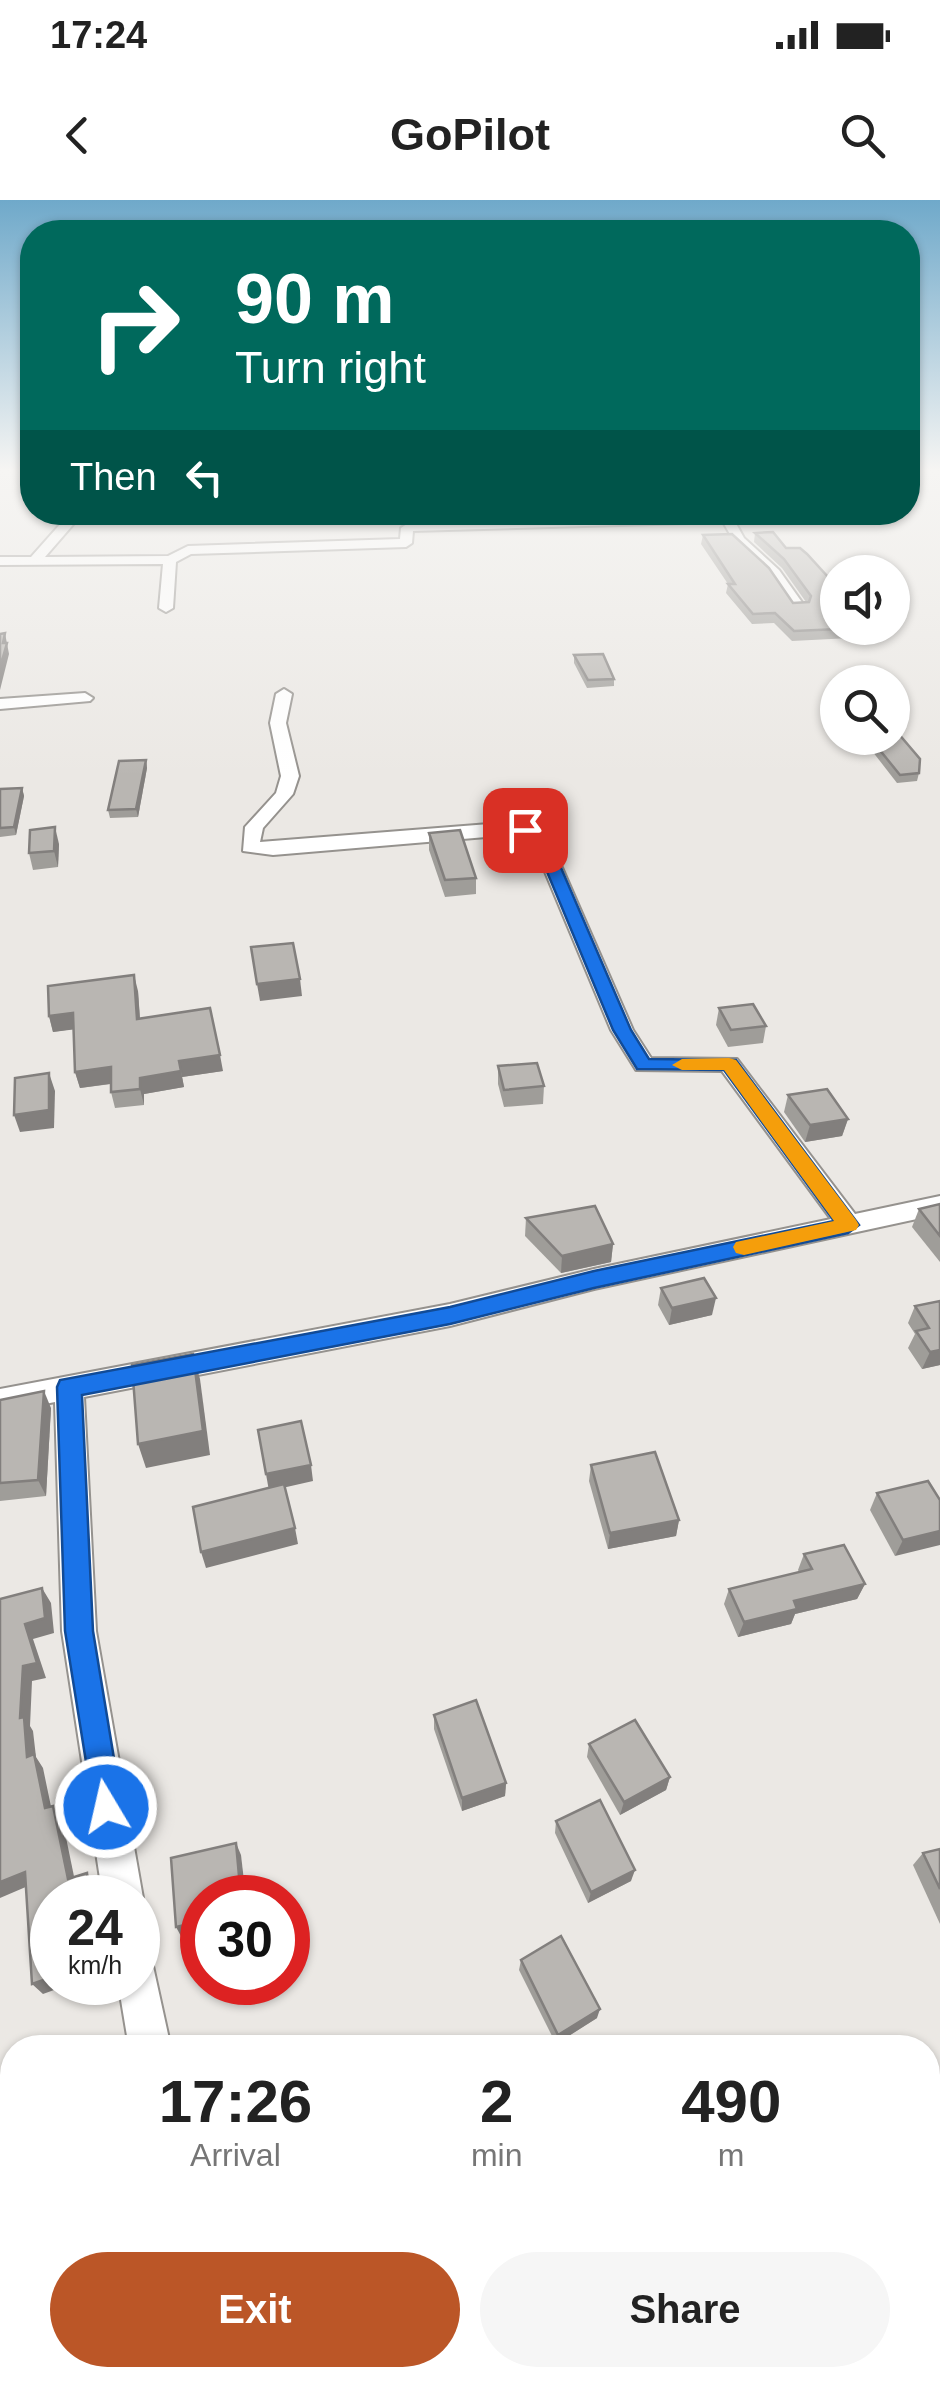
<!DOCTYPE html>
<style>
body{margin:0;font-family:Helvetica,sans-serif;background:#f6f6f6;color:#222;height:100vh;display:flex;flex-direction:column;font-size:38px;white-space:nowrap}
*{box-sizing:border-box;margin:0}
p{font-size:32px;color:#767676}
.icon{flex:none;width:55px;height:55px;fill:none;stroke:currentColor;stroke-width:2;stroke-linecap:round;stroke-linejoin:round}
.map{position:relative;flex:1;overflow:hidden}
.sheet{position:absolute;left:0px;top:1835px;width:940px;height:352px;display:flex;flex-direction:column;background:#fff;border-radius:40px 40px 0 0;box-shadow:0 2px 8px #0004}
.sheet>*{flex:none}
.guide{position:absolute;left:20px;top:20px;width:900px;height:305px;border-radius:40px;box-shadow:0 2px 8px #0004;background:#00695c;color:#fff;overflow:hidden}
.controls{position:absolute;left:820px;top:355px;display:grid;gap:20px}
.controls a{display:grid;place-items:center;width:90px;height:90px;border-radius:50%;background:#fff;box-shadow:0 2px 8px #0004;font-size:50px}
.speed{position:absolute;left:30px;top:1675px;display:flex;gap:20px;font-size:50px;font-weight:700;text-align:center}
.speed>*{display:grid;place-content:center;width:130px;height:130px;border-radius:50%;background:#fff;box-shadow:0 2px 8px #0004;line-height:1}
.speed small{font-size:25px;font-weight:400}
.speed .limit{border:15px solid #d22;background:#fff;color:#111}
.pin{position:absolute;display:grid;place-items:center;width:85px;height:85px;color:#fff;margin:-42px;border-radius:20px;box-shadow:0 5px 15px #0006}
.me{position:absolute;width:110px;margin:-55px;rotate:351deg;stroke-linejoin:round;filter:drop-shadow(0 0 8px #0008)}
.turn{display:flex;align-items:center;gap:35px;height:210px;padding:0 50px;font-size:45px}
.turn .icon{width:130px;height:130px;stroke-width:2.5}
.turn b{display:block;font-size:70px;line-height:85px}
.then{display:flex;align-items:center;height:95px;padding:0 50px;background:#0003;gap:20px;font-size:38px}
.eta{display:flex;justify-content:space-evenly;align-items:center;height:170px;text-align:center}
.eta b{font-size:60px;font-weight:700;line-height:70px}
.cta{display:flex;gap:20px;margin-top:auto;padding:20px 50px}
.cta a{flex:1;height:115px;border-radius:60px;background:#bb5627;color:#fff;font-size:40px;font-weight:700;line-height:115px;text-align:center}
.cta a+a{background:#f6f6f6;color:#222}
.status{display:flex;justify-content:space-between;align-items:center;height:70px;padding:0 50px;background:#fff;direction:ltr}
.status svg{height:28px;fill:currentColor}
header{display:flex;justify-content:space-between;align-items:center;height:130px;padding:0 50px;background:#fff;font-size:45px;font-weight:700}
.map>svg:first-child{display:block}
</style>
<div class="status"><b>17:24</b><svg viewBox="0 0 49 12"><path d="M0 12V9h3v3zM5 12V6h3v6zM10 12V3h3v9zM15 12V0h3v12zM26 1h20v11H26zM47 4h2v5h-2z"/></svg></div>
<header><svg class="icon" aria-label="back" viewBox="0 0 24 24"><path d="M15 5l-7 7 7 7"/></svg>GoPilot<svg class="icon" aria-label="search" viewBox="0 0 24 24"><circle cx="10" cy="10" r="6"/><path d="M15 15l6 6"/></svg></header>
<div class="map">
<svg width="940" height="2186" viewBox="0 0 940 2186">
<rect width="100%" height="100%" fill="#ebe8e4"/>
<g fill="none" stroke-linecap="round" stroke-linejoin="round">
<g stroke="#95928e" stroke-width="4">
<g id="street">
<polygon points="71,312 84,312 45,357 168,356 188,346 400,339 401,328 407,324 748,312 734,320 744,338 779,370 806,408 794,411 770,375 735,343 723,322 413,331 412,343 406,347 191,354 176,362 173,408 166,412 159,408 163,364 0,365 0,357 31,357"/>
<polygon points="284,489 292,494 286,523 299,576 293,594 263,628 260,642 489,624 531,625 550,640 633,830 651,858 737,859 855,1014 940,996 940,1014 594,1089 450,1126 84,1197 96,1431 143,1698 138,1711 138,1698 103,1698 62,1431 55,1202 0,1213 0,1189 450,1104 594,1069 831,1019 722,871 636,870 611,830 533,643 521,634 273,655 243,651 245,627 276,593 281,576 270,523 276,494"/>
<polygon points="85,493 93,498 90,501 0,509 0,499"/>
<polygon points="138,1760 153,1766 171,1848 129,1848 118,1782 138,1782"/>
<polygon points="111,2175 161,2175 159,2186 109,2186"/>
</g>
</g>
<use href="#street" fill="#fff" fill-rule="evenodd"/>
</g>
<g fill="#9f9d99">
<polygon points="557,312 627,312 558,315"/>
<polygon points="755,333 786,348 872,428 870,437 792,441 774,423 752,424 726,393 728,384 701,344 703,335 793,403 806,402 782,368 754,342"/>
<polygon points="574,455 614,479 614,486 587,488 574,463"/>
<polygon points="862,538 892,538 919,573 917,581 897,583"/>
<polygon points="146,560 147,568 138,617 110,618 108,610"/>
<polygon points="22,588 24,596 16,635 0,637 0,589"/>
<polygon points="429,633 476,678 476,694 445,697 429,650"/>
<polygon points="59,644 58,667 33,670 29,653"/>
<polygon points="138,791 140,818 223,871 182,877 184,887 144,894 144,905 115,908 111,892 111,884 80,888 75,872 73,829 53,832 49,816"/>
<polygon points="719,808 766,826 763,843 728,847 716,825"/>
<polygon points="498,866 544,886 543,904 504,907 498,884"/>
<polygon points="788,895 848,919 842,936 805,942 784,912"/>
<polygon points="940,1004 940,1062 912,1027 919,1009"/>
<polygon points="526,1018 613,1044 611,1062 561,1073 525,1036"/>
<polygon points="661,1088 712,1115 669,1125 658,1105"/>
<polygon points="940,1101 940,1165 922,1169 908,1148 915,1134 908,1123 915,1106"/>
<polygon points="0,1200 51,1208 46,1296 0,1301"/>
<polygon points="591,1265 679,1320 676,1336 608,1349 589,1281"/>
<polygon points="877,1293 940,1300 895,1356 870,1310"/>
<polygon points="804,1354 865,1384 857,1399 795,1414 791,1424 738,1437 724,1404 729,1389 799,1372 798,1370"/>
<polygon points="434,1515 506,1583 505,1596 462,1611 434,1529"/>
<polygon points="589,1544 670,1577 666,1590 620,1615 587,1557"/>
<polygon points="556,1621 631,1681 588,1703 555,1633"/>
<polygon points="940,1649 940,1724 913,1665 923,1653"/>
<polygon points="521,1760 597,1818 556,1844 519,1770"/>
</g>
<g fill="#827f7d">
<polygon points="5,433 9,454 0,490 0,468"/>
<polygon points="146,560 147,568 138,617 136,609"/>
<polygon points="22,588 24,596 16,635 14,627"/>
<polygon points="55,627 59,644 58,667 54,651"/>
<polygon points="134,775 138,791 141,835 137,819"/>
<polygon points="300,779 302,796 260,801 257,784"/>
<polygon points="73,813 77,829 53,832 49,816"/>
<polygon points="220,855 223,871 182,877 179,861"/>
<polygon points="111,867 116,883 80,888 75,872"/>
<polygon points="181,871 184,887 144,894 144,905 140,889 140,878"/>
<polygon points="49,873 55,891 54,928 20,932 14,915"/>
<polygon points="848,919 842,936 805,942 810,925"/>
<polygon points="613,1044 611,1062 561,1073 562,1056"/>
<polygon points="716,1098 712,1115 669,1125 672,1108"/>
<polygon points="940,1150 940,1165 922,1169 930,1152"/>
<polygon points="193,1154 200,1179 210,1255 146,1268 138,1244"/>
<polygon points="44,1191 51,1208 46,1296 38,1280"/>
<polygon points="311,1265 313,1281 269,1291 266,1274"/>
<polygon points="679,1320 676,1336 608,1349 610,1333"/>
<polygon points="295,1328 298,1344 206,1368 201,1352"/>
<polygon points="940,1331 940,1345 895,1356 903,1340"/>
<polygon points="865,1384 857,1399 795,1414 791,1424 738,1437 744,1422 794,1401"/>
<polygon points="42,1388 51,1403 54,1433 33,1439 46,1478 32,1481 30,1526 33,1531 36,1557 43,1568 54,1621 45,1608 27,1557 20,1518 25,1424"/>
<polygon points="670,1577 666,1590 620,1615 624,1602"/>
<polygon points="506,1583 505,1596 462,1611 462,1598"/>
<polygon points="53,1606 62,1618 77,1691 68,1679"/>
<polygon points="236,1643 241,1655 246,1698 241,1698"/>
<polygon points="635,1670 631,1681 588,1703 591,1692"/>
<polygon points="25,1672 35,1683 0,1698 0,1682"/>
<polygon points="87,1673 95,1685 96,1698 89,1698"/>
<polygon points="202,1721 202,1733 182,1738 176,1727"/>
<polygon points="52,1777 52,1782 76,1782 43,1794 32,1784"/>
<polygon points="600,1809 597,1818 556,1844 558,1835"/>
<polygon points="12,1982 12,1993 0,1998 0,1987"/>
</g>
<g fill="#b9b6b2" stroke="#827f7d" stroke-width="2.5">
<polygon points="773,332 786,348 800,348 807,354 838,388 838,428 863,428 794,431 775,413 753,414 728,384 735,384 703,335 732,334 769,368 793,403 809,402 811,396 784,359 755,333"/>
<polygon points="5,433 3,443 7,443 0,468 0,434"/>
<polygon points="603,454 614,479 588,480 574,455"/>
<polygon points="892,526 920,559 919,573 900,575 870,538 892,538"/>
<polygon points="146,560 136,609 108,610 119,561"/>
<polygon points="22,588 14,627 0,628 0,589"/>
<polygon points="55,627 54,651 29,653 30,630"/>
<polygon points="460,630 476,678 445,680 429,633"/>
<polygon points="293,743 300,779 257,784 251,747"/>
<polygon points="134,775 137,819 210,808 220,855 179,861 181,871 140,878 140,889 111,892 111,867 75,872 73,813 49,816 48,786"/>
<polygon points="753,804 766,826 731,830 719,808"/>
<polygon points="537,863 544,886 504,890 498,866"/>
<polygon points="49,873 49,910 14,915 15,878"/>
<polygon points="827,889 848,919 810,925 788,895"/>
<polygon points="940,1004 940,1036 919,1009"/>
<polygon points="595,1006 613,1044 562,1056 526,1018"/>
<polygon points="704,1078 716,1098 672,1108 661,1088"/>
<polygon points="940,1101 940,1150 930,1152 916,1131 929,1128 915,1106"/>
<polygon points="193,1154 203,1231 138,1244 132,1165"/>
<polygon points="44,1191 38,1280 0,1283 0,1200"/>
<polygon points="301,1221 311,1265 266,1274 258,1230"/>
<polygon points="655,1252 679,1320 610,1333 591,1265"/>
<polygon points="928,1281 940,1300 940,1331 903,1340 877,1293"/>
<polygon points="284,1284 295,1328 201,1352 193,1307"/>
<polygon points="844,1345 865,1384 794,1401 797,1409 744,1422 729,1389 812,1369 804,1354"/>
<polygon points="42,1388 45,1418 25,1424 37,1463 23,1466 20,1518 24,1517 27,1557 34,1554 45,1608 53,1606 68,1679 87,1673 89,1698 52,1698 52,1777 32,1784 25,1672 0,1682 0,1399"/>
<polygon points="476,1500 506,1583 462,1598 434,1515"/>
<polygon points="635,1520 670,1577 624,1602 589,1544"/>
<polygon points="600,1600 635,1670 591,1692 556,1621"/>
<polygon points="236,1643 241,1698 202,1698 202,1721 176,1727 171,1658"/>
<polygon points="940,1649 940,1689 923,1653"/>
<polygon points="561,1736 600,1809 558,1835 521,1760"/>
<polygon points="272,1841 273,1848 252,1848"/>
<polygon points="12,1918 12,1982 0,1987 0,1923"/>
</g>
<linearGradient id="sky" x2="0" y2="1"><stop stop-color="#6fa9ca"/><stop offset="0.47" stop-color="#f6f5f3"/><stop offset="1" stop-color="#f6f5f3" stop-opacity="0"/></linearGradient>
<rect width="940" height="575" fill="url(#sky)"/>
<polygon fill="#1a73e8" stroke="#114b97" stroke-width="2.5" points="520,626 531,626 549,640 631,830 649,859 736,860 859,1025 848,1033 594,1088 450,1124 82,1195 93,1431 122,1607 118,1618 106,1623 95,1618 65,1431 57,1187 60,1180 450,1107 594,1071 834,1021 724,870 637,869 613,830 535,643 520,633"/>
<polygon fill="#f59e0b" points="729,858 736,860 856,1020 859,1025 856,1030 744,1055 736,1053 733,1047 736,1042 834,1021 724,870 682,870 672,865 682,859"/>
</svg>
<div class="controls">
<a><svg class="icon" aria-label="sound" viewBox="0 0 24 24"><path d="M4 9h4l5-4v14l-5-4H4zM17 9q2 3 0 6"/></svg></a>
<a><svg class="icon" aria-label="search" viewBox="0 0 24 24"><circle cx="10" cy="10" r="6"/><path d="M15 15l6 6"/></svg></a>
</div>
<div class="speed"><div>24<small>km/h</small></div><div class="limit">30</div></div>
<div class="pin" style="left:525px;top:630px;background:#d93025"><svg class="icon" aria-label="arrive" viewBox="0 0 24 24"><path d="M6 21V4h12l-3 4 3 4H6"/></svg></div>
<svg class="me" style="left:106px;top:1607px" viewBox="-20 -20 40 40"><circle r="17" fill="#1a73e8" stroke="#fff" stroke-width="3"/><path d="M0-11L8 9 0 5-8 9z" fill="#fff"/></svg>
<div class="guide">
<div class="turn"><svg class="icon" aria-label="right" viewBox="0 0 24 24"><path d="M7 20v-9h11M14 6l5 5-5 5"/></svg><div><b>90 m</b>Turn right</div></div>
<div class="then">Then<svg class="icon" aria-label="left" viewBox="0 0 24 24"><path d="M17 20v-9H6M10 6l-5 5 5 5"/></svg></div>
</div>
<section class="sheet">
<div class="eta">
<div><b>17:26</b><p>Arrival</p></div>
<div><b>2</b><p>min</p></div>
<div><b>490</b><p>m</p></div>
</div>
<div class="cta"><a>Exit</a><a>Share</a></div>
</section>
</div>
